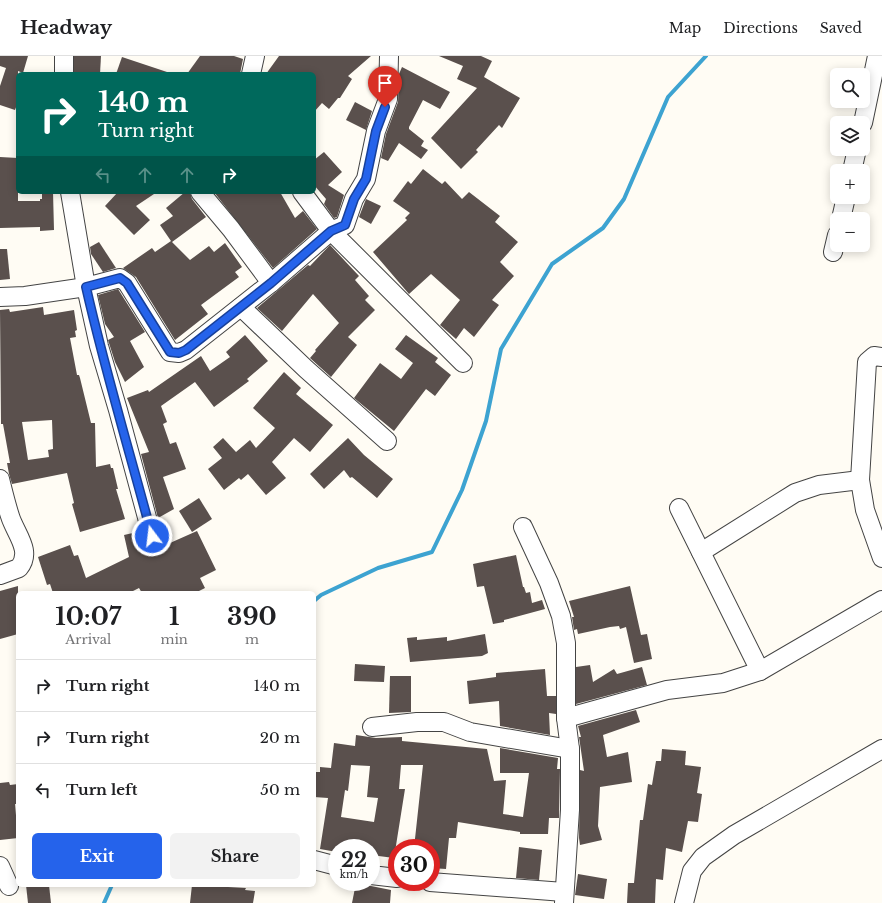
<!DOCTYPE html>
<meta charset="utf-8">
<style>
body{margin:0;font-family:"Libre Baskerville",serif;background:#f2f2f2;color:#202124;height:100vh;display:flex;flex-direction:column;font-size:15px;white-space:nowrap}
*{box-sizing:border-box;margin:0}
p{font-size:13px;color:#757577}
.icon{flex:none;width:22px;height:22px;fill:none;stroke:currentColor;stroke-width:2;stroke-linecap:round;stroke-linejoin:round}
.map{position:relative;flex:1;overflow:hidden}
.drawer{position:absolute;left:16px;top:535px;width:300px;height:296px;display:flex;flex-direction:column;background:#fff;border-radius:6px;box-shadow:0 2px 10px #0003}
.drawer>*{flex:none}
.banner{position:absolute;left:16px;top:16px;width:300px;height:122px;border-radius:6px;box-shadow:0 2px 10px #0003;background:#00695c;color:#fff;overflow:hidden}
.controls{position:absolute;left:830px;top:12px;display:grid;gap:8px}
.controls a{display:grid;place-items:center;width:40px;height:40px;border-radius:6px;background:#fff;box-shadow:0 2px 10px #0003;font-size:20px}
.speed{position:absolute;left:328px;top:783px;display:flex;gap:8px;font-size:20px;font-weight:700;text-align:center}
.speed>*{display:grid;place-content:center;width:52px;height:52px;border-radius:50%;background:#fff;box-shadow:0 2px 10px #0003;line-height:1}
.speed small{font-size:10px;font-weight:400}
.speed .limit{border:6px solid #d22;background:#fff;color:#111}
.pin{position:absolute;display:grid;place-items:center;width:34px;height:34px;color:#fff;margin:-41px -17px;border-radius:50% 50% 50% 0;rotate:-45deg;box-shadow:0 0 4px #0007}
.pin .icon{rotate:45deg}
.me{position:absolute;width:44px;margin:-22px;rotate:345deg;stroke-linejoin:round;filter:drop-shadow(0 0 3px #0008)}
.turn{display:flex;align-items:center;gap:14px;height:84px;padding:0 16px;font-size:18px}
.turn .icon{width:52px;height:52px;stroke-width:2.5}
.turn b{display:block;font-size:28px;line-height:34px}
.lanes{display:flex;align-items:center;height:38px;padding:0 16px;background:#0003;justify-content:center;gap:20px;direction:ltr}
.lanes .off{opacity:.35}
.eta{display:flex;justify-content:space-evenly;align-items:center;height:68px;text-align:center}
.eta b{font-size:24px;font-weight:800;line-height:28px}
.primary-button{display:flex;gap:8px;margin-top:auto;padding:8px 16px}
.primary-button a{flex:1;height:46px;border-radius:6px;background:#2563eb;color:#fff;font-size:16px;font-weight:800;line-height:46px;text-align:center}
.primary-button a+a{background:#f2f2f2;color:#202124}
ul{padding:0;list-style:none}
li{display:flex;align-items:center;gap:12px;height:52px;padding:0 16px;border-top:1px solid #e0e0e0}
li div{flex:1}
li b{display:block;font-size:15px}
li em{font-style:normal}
header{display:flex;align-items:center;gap:24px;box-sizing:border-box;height:56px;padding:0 20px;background:#fff;border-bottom:1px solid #e0e0e0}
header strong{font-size:19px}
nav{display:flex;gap:22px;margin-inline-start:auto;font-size:14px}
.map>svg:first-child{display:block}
</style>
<header>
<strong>Headway</strong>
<nav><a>Map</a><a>Directions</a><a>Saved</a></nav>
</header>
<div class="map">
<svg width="882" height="847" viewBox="0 0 882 847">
<rect width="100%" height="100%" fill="#fffcf4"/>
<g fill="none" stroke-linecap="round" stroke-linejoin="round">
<g stroke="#3da3d1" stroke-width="4">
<polyline points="314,545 321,539 378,512 432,496 462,434 486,365 501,293 552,208 603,172 624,143 668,41 706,0"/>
<polyline points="104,847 112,829"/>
</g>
</g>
<g fill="#5a504d" fill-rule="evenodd">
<polygon points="0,0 28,0 23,17 18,15 18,46 15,54 0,49 0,30 6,12 0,10"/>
<polygon points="74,0 101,0 100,18 74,18"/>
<polygon points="200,0 234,0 243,3 240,18 187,18"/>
<polygon points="279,0 371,0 348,20 352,23 340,42 338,42 329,53 322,47 314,56 314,18 266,18"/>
<polygon points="439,0 481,0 492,5 484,21 520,42 502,72 499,69 476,94 478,96 461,113 431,82 477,32 457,23 463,10"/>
<polygon points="122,1 167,16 167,18 116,18"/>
<polygon points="402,11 450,36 440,53 423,44 409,71 409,73 424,85 421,90 428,94 421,103 399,87 388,105 381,102 386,78 398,46 399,18"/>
<polygon points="355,46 372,55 366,74 346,64"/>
<polygon points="324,96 342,116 328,129 344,139 337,161 334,162 324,148 326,143 314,129 314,104"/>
<polygon points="0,101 18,102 18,145 40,145 40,143 42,143 42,136 53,136 54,174 40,175 40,171 0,172"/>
<polygon points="423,113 442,128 445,125 462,143 469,136 500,160 495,166 518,186 500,206 514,220 492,244 499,249 474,281 464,272 456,283 440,269 460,244 431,218 409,238 373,196 407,164 405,162 410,157 393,145 408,125 411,128"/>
<polygon points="118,136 157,136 136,150 150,164 134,179 105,150"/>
<polygon points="185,136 190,136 192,143 206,161 172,186 190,204 209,190 214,196 225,187 242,211 235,216 239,221 201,249 208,258 175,284 136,221 123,212 152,192 155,196 171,185 160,169 173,160 166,152"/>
<polygon points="214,136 280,136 295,162 303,155 317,173 273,212"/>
<polygon points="366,143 381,150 371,168 359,161"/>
<polygon points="99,186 116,212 103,216 91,198 90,191"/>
<polygon points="330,189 359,220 355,224 369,240 365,244 375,254 348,281 357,289 331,321 310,302 316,295 315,294 339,267 313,238 282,275 257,252 308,209 310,210"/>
<polygon points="0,193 7,193 10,223 0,224"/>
<polygon points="118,233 145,276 130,285 144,311 125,326 115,306 108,284 114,281 105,268 98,239"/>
<path d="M43 251 44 259 74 254 77 274 75 275 76 281 70 282 77 319H79L80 322 91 367H95L96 411 110 408 111 412H113L118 433H116L125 463 80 476 72 448 74 447 67 417 12 428 9 418 7 407H10L3 368H1L0 254 9 253 10 256ZM52 364 53 393 48 394 49 401 28 404 22 366Z"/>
<polygon points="245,279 268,305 247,323 249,325 214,351 195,326 161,350 167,366 163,368 170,388 176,386 186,413 163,421 174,453 158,462 141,398 149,396 127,342 148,334 149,336 201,300 210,315 230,301 226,296"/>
<polygon points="406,279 438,302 435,306 451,319 435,340 426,333 394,375 354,342 380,307 401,323 413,307 395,293"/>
<polygon points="284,316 301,332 296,338 333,369 310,396 294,382 272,406 286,422 266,439 248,418 241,424 239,422 224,434 208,413 222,402 213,391 223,382 236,396 250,384 256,392 275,372 253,352"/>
<polygon points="348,382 364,399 393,423 377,442 352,421 350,422 344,414 324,433 310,418"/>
<polygon points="199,442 212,463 192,476 179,455"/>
<polygon points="162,469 170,487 197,475 216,514 200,522 205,532 195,537 142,537 139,532 129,537 53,537 50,528 47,529 38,501 70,489 74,500 78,499 86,522 129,501 124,479 137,476 138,481 141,480 145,488 154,490 159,488 162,483 160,470"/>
<polygon points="516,499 523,531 524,531 526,537 530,536 532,547 542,544 545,553 504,564 504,566 493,568 484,530 477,531 473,508"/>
<polygon points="18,530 18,578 0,583 0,535"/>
<polygon points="630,530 641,579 647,578 652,603 634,607 626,571 620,573 619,570 610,571 578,578 577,573 574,574 572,561 574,561 569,545"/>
<polygon points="485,578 488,597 482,600 410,606 407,582 417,581 417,584 447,581 447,585"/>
<polygon points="355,608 385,610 384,626 354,625"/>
<polygon points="590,609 593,626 614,613 617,618 642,611 647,629 576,648 576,611"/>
<polygon points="545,613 547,640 556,640 556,658 549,657 550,679 500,670 499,645 469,648 467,625 496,621 496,617"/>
<polygon points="390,620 411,620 411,656 389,657"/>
<polygon points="636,654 640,666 603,679 607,701 628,696 632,726 600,731 598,770 602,784 580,789 579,782 580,714 584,715 579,681 581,681 578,670"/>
<path d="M356 679 376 682 402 681V685L487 693 494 725 506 724 503 758 523 761 529 717H500V692L558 702 557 713H560L559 762H549L548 778H520V776L458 766 456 782H449L446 813 431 812V792H414L423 709H401L399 733H405L394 802 371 799V792H337V796L320 793 328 742 314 741V716H320V711L331 712 334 687 355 690ZM351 709 370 710 367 741 378 742 374 766 341 761 345 734 348 735Z"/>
<polygon points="662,693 686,695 685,709 701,711 697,737 702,738 698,766 688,765 682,796 666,792 663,824 656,823 655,847 627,847 628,827 634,827 640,764 643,764 648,728 652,729 656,705 661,705"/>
<polygon points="9,726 10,729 18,728 18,748 15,748 18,782 0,784 0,727"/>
<polygon points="519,791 542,794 539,824 516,822"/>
<polygon points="578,818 607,823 604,843 575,839"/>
<polygon points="356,827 391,834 390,847 352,847"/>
<polygon points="26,829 49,829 51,847 28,847"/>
<polygon points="192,829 246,832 245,834 255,835 253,847 190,847"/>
</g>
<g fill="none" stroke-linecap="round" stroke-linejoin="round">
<g stroke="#444" stroke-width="20">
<g id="minor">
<polyline points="64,0 64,18"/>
<polyline points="251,18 255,0"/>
<polyline points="863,67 877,0"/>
<polyline points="852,115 857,93"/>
<polyline points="70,136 86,231 99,290 118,354 152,480"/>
<polyline points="200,136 231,173 271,227"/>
<polyline points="302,136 331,175 463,307"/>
<polyline points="841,163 846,141"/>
<polyline points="833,196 837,179"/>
<polyline points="0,241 25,240 86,231 120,222 127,227 170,296 179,297 186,294 271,227 331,175 345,169 354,143 366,123 376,75 388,43 389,0"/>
<polyline points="241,251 306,313 387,385"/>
<polyline points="882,301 874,300 867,306 860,424 865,454 882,502"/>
<path d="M0 423C3 435 6 448 10 460 15 477 33 495 19 512L0 519"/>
<polyline points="679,452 760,615"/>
<polyline points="523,471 549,527 561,560 566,587 566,662 570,693 570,754 564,847"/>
<polyline points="701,496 795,437 819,429 860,424"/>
<polyline points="566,662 667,634 723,627 760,615 882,544"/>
<polyline points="372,671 417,666 444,666 470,676 570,693"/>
<polyline points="314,804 337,810"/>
<polyline points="0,810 9,830"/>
<polyline points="371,819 397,822"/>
<polyline points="430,826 564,836"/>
<polyline points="684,847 692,815 703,801 734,779 882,693"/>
</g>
</g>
<use href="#minor" stroke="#fff" stroke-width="18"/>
</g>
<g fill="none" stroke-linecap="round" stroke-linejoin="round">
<g stroke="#184099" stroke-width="10">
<path id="route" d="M152 480C130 397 105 315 86 231L120 222 127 227 170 296 179 297 186 294 271 227 331 175 345 169 354 143 366 123 376 75 385 51"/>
</g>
<use href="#route" stroke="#2563eb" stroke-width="7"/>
</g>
</svg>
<div class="controls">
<a><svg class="icon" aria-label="search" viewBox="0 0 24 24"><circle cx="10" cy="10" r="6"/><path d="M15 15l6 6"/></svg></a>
<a><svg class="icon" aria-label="layers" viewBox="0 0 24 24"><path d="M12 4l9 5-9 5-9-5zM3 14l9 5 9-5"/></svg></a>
<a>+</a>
<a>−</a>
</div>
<div class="speed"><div>22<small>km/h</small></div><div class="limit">30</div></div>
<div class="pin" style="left:385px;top:51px;background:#d93025"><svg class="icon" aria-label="arrive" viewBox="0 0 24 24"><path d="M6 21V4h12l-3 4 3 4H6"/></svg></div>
<svg class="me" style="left:152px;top:480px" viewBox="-20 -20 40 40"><circle r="17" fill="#2563eb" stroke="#fff" stroke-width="3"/><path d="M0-11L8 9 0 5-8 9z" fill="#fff"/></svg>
<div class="banner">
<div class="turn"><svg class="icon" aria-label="right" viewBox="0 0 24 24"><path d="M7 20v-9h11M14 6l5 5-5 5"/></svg><div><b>140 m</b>Turn right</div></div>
<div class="lanes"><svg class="icon off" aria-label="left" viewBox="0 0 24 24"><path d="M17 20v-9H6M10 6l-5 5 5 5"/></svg><svg class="icon off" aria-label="ahead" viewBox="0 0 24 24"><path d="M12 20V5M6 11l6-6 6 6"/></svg><svg class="icon off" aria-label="ahead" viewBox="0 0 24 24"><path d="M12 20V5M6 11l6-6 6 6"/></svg><svg class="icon" aria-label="right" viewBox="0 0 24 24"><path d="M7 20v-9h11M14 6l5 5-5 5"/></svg></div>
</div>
<section class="drawer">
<div class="eta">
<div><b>10:07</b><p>Arrival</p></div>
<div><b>1</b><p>min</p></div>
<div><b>390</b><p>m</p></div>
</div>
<ul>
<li><svg class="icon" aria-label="right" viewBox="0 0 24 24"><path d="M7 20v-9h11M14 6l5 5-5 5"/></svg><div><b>Turn right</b></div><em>140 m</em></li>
<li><svg class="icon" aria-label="right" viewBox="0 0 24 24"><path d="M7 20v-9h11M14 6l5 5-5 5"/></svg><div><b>Turn right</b></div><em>20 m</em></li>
<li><svg class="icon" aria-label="left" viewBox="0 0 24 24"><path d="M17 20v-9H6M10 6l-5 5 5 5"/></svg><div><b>Turn left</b></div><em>50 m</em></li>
</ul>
<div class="primary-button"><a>Exit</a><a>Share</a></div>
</section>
</div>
